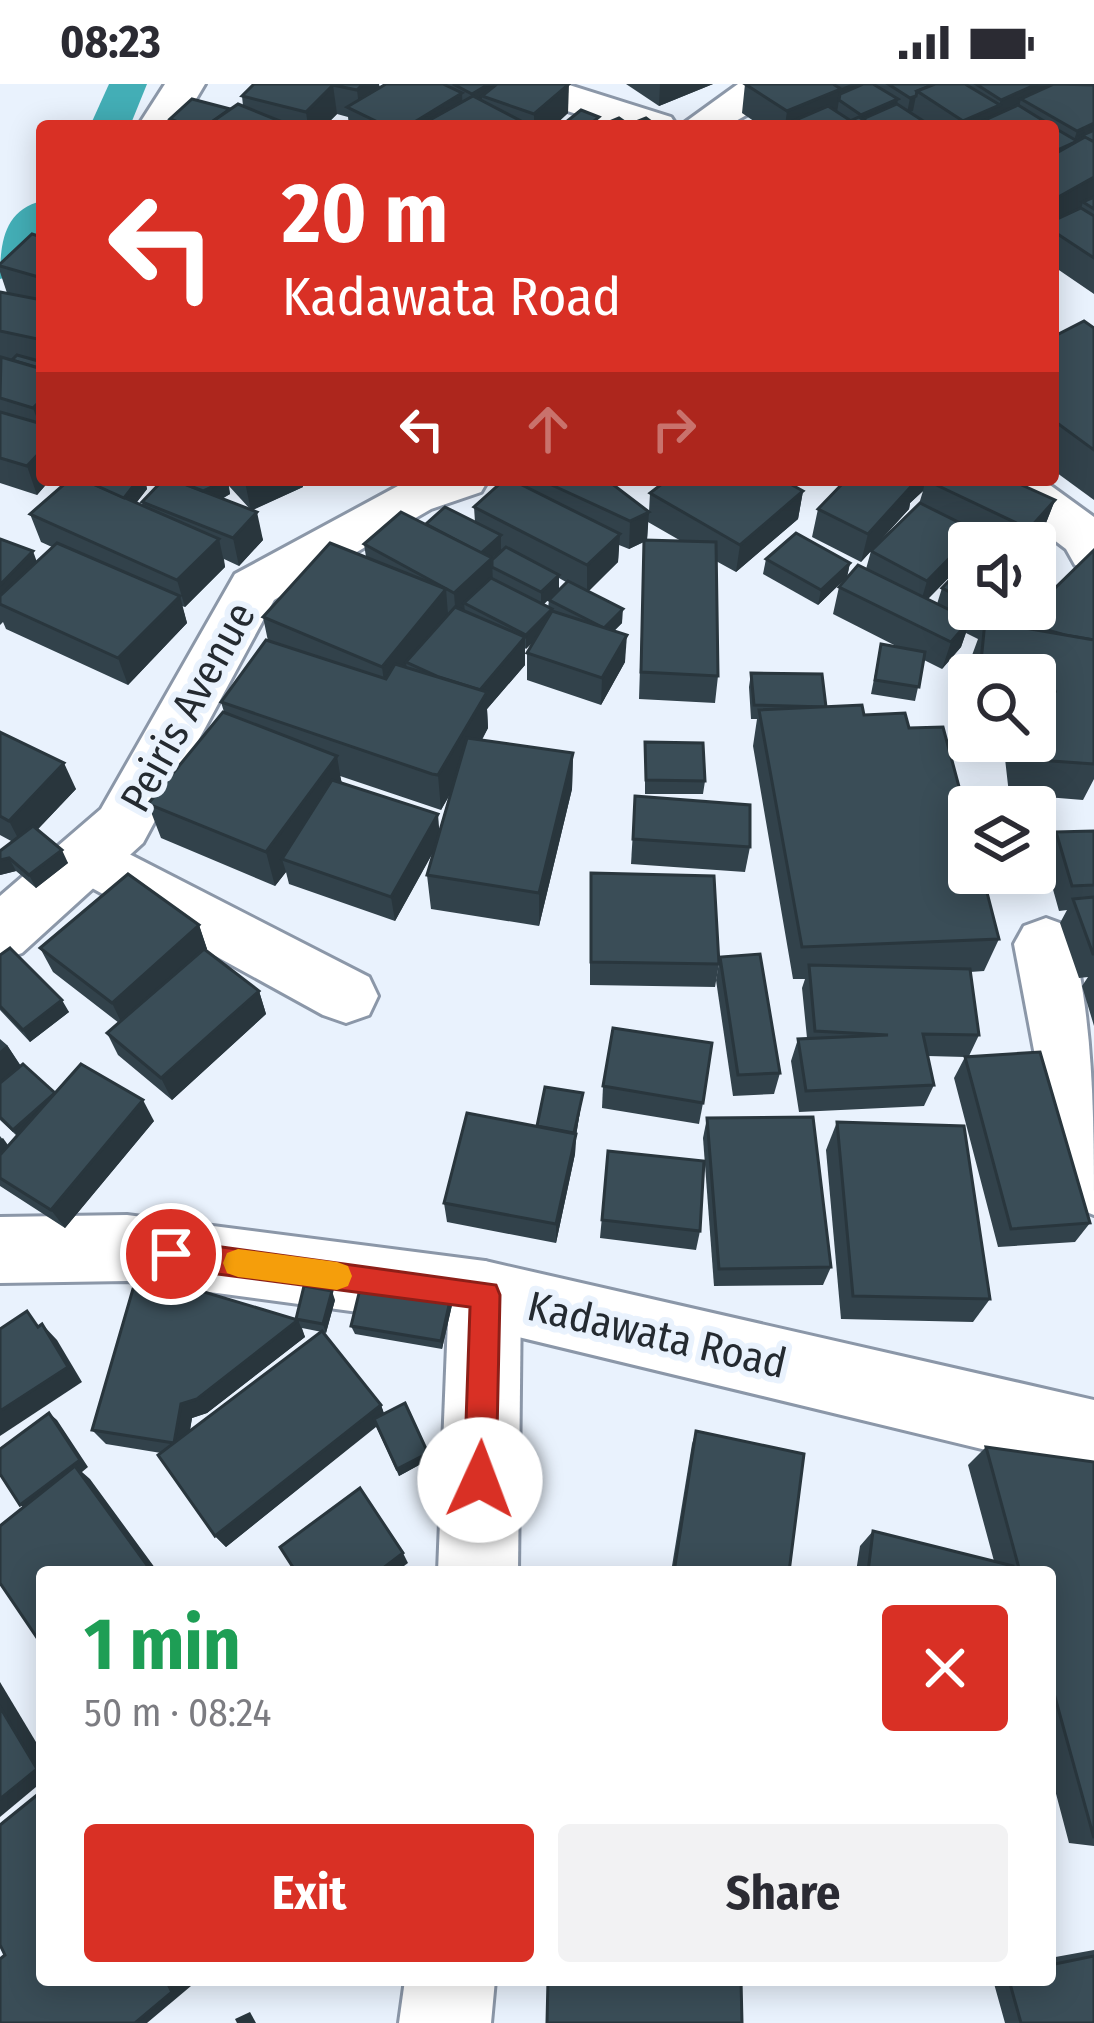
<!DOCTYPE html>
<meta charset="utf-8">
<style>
body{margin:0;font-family:"Fira Sans Condensed",sans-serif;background:#f2f2f3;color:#2b2b33;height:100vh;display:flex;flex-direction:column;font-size:45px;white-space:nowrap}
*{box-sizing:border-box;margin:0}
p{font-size:39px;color:#7c7c81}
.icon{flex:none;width:66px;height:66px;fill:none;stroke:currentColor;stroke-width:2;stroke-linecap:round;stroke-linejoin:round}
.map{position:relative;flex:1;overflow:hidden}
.side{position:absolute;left:36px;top:1482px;width:1020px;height:420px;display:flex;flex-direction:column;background:#fff;border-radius:12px;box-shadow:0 6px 30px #0003}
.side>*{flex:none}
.banner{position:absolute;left:36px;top:36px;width:1023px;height:366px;border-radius:12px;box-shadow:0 6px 30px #0003;background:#d93025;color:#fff;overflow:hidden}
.controls{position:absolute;left:948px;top:438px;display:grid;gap:24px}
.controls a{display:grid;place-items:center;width:108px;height:108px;border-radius:12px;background:#fff;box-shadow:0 6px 30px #0003;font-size:60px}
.pin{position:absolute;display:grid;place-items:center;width:102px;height:102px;color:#fff;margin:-51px;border:6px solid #fff;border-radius:50%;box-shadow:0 3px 12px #0007}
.me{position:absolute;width:132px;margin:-66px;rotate:2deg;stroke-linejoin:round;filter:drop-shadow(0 0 9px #0008)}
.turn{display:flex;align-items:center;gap:42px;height:252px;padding:0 48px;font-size:54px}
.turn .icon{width:156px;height:156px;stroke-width:2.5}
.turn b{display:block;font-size:84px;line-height:102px}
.lanes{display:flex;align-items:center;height:114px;padding:0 48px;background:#0003;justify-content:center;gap:60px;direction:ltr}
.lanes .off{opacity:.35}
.round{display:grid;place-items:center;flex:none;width:126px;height:126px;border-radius:12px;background:#f2f2f3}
.headline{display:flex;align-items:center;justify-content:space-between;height:204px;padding:0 48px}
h1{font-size:72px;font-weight:700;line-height:90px;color:#1e9e55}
.cta{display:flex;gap:24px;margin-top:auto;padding:24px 48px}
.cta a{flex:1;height:138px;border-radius:12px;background:#d93025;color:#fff;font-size:48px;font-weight:700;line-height:138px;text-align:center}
.cta a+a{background:#f2f2f3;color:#2b2b33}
.status{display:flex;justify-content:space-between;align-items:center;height:84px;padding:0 60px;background:#fff;direction:ltr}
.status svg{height:33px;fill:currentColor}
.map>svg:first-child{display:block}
</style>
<div class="status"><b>08:23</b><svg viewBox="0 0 49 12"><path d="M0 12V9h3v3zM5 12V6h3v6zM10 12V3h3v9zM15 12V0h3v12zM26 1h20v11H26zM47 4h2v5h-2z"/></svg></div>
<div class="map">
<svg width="1094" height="1939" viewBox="0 0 1094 1939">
<rect width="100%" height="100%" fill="#e9f2fd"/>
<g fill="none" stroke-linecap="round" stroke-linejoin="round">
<g fill="#43aeb6" fill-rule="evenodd">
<polygon points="109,0 147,0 130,42 90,42"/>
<path d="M42 117C42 150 39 185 0 195 0 161 3 126 42 117Z"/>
</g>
<g stroke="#8b97a8" stroke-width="6">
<g id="minor">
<polygon points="165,0 205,0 180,42 138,42"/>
<polygon points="505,0 566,0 671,33 677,42 614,42 511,9"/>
<polygon points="984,396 1043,396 1094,433 1094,486 1075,481 1066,465 991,408"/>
<polygon points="94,752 369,893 378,912 369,931 346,939 323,931 72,793 64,776 72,759"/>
<path d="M1046 834 1068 842C1094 926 1094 1039 1094 1131L1069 1121 1059 1099 1014 860 1024 842Z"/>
<polygon points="485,1177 511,1187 521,1211 518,1488 438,1488 449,1211 459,1187"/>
<polygon points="405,1896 495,1896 491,1939 399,1939"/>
</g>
</g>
<g stroke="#8b97a8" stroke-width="6">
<g id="tertiary">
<polygon points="738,0 791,0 785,9 727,42 680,42"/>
<polygon points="409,396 488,396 481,408 431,425 274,516 143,759 22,869 0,877 0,812 101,725 235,490"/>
<polygon points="127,1131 485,1177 1094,1316 1094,1392 485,1245 127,1197 0,1199 0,1133"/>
</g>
</g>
<use href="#minor" fill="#fff" fill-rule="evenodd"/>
<use href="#tertiary" fill="#fff" fill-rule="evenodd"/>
</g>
<g fill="#32424b" fill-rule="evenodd">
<polygon points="254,0 379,0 380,4 386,0 567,0 568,29 554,42 349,42 348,33 337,30 325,42 172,42 170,35 243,22 242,12"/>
<polygon points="626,0 713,0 659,22"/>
<polygon points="745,0 1094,0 1094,210 1053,182 1053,42 761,42 742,29"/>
<polygon points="42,153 42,396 50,396 37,411 0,399 0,208 7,209 0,188 0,180"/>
<polygon points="1094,244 1094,416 1053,386 1053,253"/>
<path d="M69 396H145L147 405 136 419 143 422 142 418 163 396H302L303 403 252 426 263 456 239 482 224 475 225 483 185 523 182 522 187 539 128 601 6 545 3 538 0 541V455L37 478 52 463 41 458 30 430ZM229 402 250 425 222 415 230 410Z"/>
<path d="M504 396H607L649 428 650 409 667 396H793L788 399 803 407 798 435 736 488 716 477 718 592 715 619 639 615 644 458 629 465 619 461 618 478 588 507 622 539 614 547 625 578 601 621 527 596V569L534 557 525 565V581L487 625 488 644 482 656 573 669 572 705 539 842 431 825 427 791 433 768 395 837 289 800 286 788 275 802 161 754 148 720 224 628 221 618 268 557 263 533 366 473 364 460 426 440 475 438 474 423ZM648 438 681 457 647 456ZM559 494 566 498 549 516 548 524 543 521 559 505ZM340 692 441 726 450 710 439 747 342 699Z"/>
<path d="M832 396H1011L1055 416 1044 444 1031 459H986L987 458 974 452 972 459H969L967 475 928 515 937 520 942 504 969 476V525H1021L1006 541 1019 543 1026 525H1035L1094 466V695L1083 716 1009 710 1003 657H1035V591H970L971 574 978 555 966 549 961 563 942 585 924 576 915 617 871 610 881 560 898 563 833 530 839 503 866 485 871 467 861 478 812 453 818 425 842 400ZM923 407 919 420 871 466 909 425 910 419Z"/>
<polygon points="766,475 850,479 847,493 818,521 763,490"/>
<polygon points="751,589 826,623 864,631 909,644 999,855 984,887 970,888 979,951 969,972 1090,1139 1075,1158 998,1163 954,994 965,973 928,972 934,1001 924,1022 799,1028 791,977 798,955 807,954 802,904 805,895 793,895 753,662 757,635 751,635 749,603"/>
<polygon points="0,648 76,705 37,746 68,779 36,804 16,787 0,791 13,758 0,751"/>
<polygon points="645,658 705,697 703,710 645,710"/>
<polygon points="635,712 750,763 745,788 631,780"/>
<polygon points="1094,747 1094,942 1082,902 1088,893 1079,894 1060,839 1067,826 1059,827 1044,773 1056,748"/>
<polygon points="590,814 719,880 715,903 590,901"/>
<polygon points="199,841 207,865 206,866 259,907 266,930 172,1016 118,971 107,949 119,939 53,888 40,864"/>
<polygon points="0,871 69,928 30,958 0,926"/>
<polygon points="720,873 780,989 774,1010 733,1012 716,896"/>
<polygon points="0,955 7,961 21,982 55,1009 154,1037 65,1144 0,1102 0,1052 8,1062 17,1052 0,1036"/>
<polygon points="603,1002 703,1019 699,1040 602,1024"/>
<polygon points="583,1009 576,1052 575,1070 556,1159 447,1138 444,1119 537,1042"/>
<polygon points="707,1034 831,1183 823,1201 714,1202 703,1054"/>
<polygon points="837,1038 990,1215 973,1238 841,1235 826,1066"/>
<polygon points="608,1067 700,1147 696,1166 600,1154"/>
<polygon points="451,1212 452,1221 442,1265 355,1250 351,1242"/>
<path d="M335 1216 326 1249 323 1248 381 1321 384 1330 428 1369 430 1375 399 1392 376 1342 226 1463 215 1452 161 1369 106 1360 92 1346ZM302 1244 322 1248 190 1347 192 1334 207 1329 305 1253Z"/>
<polygon points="696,1347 789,1488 671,1488 692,1360"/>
<polygon points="986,1363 1094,1378 1094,1762 1069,1759 1050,1687 1050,1488 856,1488 860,1462 873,1447 994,1477 968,1381"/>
<polygon points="1094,1866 1094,1939 1005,1939 993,1896 1050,1896 1050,1874"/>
</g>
<g fill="#29363d">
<polygon points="363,0 379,0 380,12 360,30 357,6"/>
<polygon points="489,0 506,0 482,12 482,19 473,25 472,10"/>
<polygon points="569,0 568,29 554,42 534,42 534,30"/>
<polygon points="660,0 713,0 659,22"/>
<polygon points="851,0 865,0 839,16 836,34 785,42 787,27"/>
<polygon points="1037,0 1056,0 1021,15 1016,35 999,42 962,42 963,37 999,21 1001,16"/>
<polygon points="333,1 337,30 325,42 308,42 306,28"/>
<polygon points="462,9 463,38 457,42 408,42"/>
<polygon points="916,12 913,27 907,29 910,14"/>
<polygon points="898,15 895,30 859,42 861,31"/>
<polygon points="1094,39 1094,60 1081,52 1075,73 1053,93 1053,68 1073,59 1077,47"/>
<polygon points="1094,93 1094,125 1083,118 1078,135 1053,147 1053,116"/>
<polygon points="42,315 42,348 33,324"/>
<polygon points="42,366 42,396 50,396 37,411 27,382"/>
<polygon points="138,396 145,396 147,405 127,431 122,416"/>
<polygon points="227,396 230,410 195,428 191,413"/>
<polygon points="250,396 302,396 303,403 251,427 245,398"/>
<polygon points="934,396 925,397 923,407 910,419 909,425 861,478 868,450 916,397"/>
<polygon points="803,407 798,435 736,488 740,461"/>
<polygon points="1055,416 1044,444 1031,459 1024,459 1029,445"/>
<polygon points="257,428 263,456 239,482 233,454"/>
<polygon points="649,428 647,456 629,465 630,437"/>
<polygon points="976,447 972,459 969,459 967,475 919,524 927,497"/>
<polygon points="620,450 618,478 587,509 587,481"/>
<polygon points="501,451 501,466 477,487 477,473"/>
<polygon points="219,455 225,483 185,523 177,496"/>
<polygon points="33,467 43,495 0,520 0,501"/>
<polygon points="492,474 493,502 464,519 465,528 456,536 454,509"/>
<polygon points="850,479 847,493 818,521 821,506"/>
<polygon points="559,491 559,505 541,523 541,508"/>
<polygon points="446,505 449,543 406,578 408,595 387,620 382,583"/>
<polygon points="180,512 187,539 128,601 118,574"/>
<polygon points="552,525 552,540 526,565 526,551"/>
<polygon points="623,525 622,539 602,559 603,545"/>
<polygon points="1005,525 1021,525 988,561 998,533"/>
<polygon points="970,536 961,563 942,585 951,558"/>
<polygon points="627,551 625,578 601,621 602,594"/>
<polygon points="525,553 525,581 487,625 488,644 441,726 438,691 476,610"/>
<polygon points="573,669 572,705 539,842 539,809"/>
<polygon points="337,672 343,708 282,775 286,788 275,802 266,768"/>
<polygon points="64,679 76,705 22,762 9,737"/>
<polygon points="438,730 440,756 395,837 391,813"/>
<polygon points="62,766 68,779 36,804 29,791"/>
<polygon points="9,774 16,787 0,791 0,776"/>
<polygon points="199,841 207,865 123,942 112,919"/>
<polygon points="259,907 266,930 172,1016 161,994"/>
<polygon points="62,916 69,928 30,958 23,946"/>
<polygon points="7,961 21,983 0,1002 0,967"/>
<polygon points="56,1009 21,1056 13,1046"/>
<polygon points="583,1009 576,1052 575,1070 556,1159 556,1140"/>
<polygon points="143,1016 154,1037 65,1144 51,1126"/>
<polygon points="3,1054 17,1074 0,1092 0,1056"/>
<polygon points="332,1207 335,1216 326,1249 323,1240"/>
<polygon points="451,1212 452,1221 442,1265 441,1257"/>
<polygon points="298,1236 305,1253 207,1329 192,1334 185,1372 174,1359 181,1320"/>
<polygon points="42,1240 57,1256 82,1298 0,1352 0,1327"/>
<polygon points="381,1321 386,1335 226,1463 215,1452"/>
<polygon points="49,1329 57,1336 88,1383 82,1388 90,1395 158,1488 152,1488 29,1427 20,1421"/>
<polygon points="428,1369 430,1375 399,1392 397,1385"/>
<polygon points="403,1469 408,1479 396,1488 378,1488"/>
<polygon points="0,1598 42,1668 42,1698 0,1733"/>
<polygon points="166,1896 187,1896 191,1902 147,1939 135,1939"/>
<polygon points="250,1928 256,1939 237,1939 235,1935"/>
</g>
<g fill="#3a4d57" stroke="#29363d" stroke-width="3" fill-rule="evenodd">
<polygon points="254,0 363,0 357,6 333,1 306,28 242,12"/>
<polygon points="386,0 443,0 462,9 408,42 386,42 347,23"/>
<polygon points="453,0 489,0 472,10"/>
<polygon points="497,0 569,0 534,30 482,12"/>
<polygon points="745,0 833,0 841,5 787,27"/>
<polygon points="863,0 873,0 898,15 861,31 839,16 840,10"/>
<polygon points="888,0 935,0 917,7 916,12 910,14"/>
<polygon points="935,0 965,0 1000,21 963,37 917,7"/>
<polygon points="976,0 1037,0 1001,16"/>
<polygon points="1054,0 1094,1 1094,39 1077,47 1021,15"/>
<polygon points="473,12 521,37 512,42 419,42"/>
<polygon points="192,15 230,25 206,42 189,42 170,35"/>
<polygon points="238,20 292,42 206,42"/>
<polygon points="897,20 931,42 873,42 863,35"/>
<polygon points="1018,21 1052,42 972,42"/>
<polygon points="828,22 851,37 839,42 784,41"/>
<polygon points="581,26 599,33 588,42 561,42"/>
<polygon points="859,33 873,42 839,42"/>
<polygon points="619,34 629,41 600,42"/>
<polygon points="646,34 657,42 626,42"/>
<polygon points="1053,43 1077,57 1053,68"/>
<polygon points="1094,46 1094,58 1081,52"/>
<polygon points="1085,53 1094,58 1094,93 1053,116 1053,71"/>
<polygon points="1094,113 1094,125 1083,118"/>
<polygon points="1081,124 1094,132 1094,174 1053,147 1053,137"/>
<polygon points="32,150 42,153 42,194 0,182 0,180"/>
<polygon points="0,208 42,216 42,256 0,247"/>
<polygon points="1084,237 1094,244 1094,366 1053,336 1053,253"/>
<polygon points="17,271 42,278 42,285 12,276"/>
<polygon points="1,273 42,285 42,315 33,324 0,314"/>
<polygon points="0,328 42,340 42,366 27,382 0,374"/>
<polygon points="69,396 84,396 219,455 177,496 30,430"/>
<polygon points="84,396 138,396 124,414"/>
<polygon points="163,396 174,396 257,428 233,454 142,418"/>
<polygon points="175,396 226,396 203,407"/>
<polygon points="504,396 512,396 620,450 587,481 474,423"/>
<polygon points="541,396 607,396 649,428 630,437"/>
<polygon points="667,396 783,396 803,407 740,461 650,409"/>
<polygon points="846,396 914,396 916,397 868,450 818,425"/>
<polygon points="926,396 1011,396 1055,416 1029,445"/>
<polygon points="920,419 976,447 927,497 871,467"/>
<polygon points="445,423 501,451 481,469 426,440"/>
<polygon points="401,428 492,474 454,509 364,460"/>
<polygon points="796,449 850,479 821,506 766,475"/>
<polygon points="0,455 33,467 0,501"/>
<polygon points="644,456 716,458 718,592 641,588"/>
<polygon points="57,459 180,512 118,574 0,520 0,512"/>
<polygon points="330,459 446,505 382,583 263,533"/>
<polygon points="506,463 559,491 541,508 492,483 492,476"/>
<polygon points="1094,466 1094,556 1065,551 1026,540 1027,525 1035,525 1035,517 1055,504"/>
<polygon points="969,476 969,518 942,504"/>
<polygon points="858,481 970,536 951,558 839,503"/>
<polygon points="491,494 552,525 526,551 464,519"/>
<polygon points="568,497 623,525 604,544 549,516"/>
<polygon points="455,523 525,553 480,606 439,593 406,578"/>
<polygon points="982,525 1005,525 998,533"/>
<polygon points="552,527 627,551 602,594 527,569"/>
<path d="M985 537 1094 556V680L1024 675 1022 657H1035V591H1019L1020 581 981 578ZM1050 593 1055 607H1048Z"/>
<polygon points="266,556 386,595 395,580 487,608 438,691 432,690 221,618"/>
<polygon points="881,560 925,568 919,603 875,596"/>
<polygon points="751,589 822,590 826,623 754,621"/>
<polygon points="862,621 864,631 905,629 909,644 943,643 969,740 969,789 982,789 999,855 802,863 759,626"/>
<polygon points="223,628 337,672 266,768 148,720"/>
<polygon points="0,648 64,679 9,737 0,732"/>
<polygon points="467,654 573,669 539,809 427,791"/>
<polygon points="645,658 703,659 705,697 646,696"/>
<polygon points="332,696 438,730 391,813 282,775"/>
<polygon points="635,712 750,721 750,763 633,755"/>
<polygon points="33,742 62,766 29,791 9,774 0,776 0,767"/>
<polygon points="1094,747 1094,801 1072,802 1056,748"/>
<polygon points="591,789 714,792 719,880 591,878"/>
<polygon points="128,790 199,841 112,919 40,864"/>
<polygon points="1094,813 1094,870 1093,870 1073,815"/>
<polygon points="10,864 62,916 23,946 0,922 0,871"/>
<polygon points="204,865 259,907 161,994 107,949"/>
<polygon points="760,870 780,989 738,991 720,873"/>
<polygon points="809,881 970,885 979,951 923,950 934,1001 806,1007 798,955 888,951 815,947"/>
<polygon points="613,944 712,959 703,1019 603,1002"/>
<polygon points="1040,968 1090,1139 1011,1145 965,973"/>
<polygon points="23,980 55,1009 13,1046 0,1033 0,999"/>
<polygon points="81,980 143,1016 51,1126 0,1094 0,1071"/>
<polygon points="545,1003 583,1009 574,1049 537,1042"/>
<polygon points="467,1029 576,1050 556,1140 444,1119"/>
<polygon points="813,1033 831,1183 719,1185 707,1034"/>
<polygon points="837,1038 964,1042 990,1215 853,1212"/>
<polygon points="608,1067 704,1077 700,1147 602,1136"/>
<polygon points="362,1197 451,1212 441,1257 351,1242"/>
<polygon points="184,1202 298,1236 197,1315 181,1320 174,1359 92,1346 133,1205"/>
<polygon points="304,1202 332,1207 323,1240 296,1235"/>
<polygon points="27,1227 38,1243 42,1240 68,1283 0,1327 0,1245"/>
<polygon points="322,1247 381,1321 215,1452 158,1371"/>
<polygon points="405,1319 428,1369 397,1385 374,1335"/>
<polygon points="49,1329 80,1376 20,1421 0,1390 0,1365"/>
<polygon points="696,1347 804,1370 789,1488 674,1488"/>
<polygon points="986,1363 1094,1378 1094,1754 1050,1595 1050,1488 1020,1488"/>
<polygon points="75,1382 152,1488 42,1488 42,1561 0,1499 0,1442"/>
<polygon points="360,1404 403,1469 378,1488 296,1488 280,1463"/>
<polygon points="873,1447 1013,1482 1013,1488 868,1488"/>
<polygon points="0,1623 37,1685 0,1715"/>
<polygon points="42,1707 42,1896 166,1896 172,1908 135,1939 0,1939 0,1875 5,1871 0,1861 0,1741"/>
<polygon points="1094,1872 1094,1939 1021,1939 1009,1896 1050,1896 1050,1881"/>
<polygon points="548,1896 741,1896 742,1939 547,1939"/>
</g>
<polygon fill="#d93025" stroke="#8d1f18" stroke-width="3" points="171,1156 496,1201 500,1211 496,1396 492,1407 480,1412 469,1407 464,1396 470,1223 171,1184 161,1180 157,1170 161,1161"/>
<polygon fill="#f59e0b" points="238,1165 337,1178 348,1182 352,1192 348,1202 337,1206 238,1193 227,1189 223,1179 227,1169"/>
<g text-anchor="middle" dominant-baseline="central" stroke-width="12" stroke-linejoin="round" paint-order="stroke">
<g font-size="42" fill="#242a30" stroke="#e9f2fd">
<text transform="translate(188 623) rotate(-61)">Peiris Avenue</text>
<text transform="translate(657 1251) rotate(13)">Kadawata Road</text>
</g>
</g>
</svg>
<div class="controls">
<a><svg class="icon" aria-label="sound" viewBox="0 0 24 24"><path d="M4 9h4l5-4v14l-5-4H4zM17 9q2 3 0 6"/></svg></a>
<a><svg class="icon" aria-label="search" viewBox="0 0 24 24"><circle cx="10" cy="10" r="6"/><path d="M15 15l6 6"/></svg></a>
<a><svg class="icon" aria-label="layers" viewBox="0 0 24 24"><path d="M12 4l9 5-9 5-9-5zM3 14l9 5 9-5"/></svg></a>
</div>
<div class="pin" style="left:171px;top:1170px;background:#d93025"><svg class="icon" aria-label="arrive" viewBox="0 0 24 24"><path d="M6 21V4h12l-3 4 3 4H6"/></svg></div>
<svg class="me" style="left:480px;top:1396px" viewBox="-20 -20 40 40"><circle r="19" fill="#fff"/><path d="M0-13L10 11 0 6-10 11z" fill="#d93025"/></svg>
<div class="banner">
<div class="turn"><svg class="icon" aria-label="left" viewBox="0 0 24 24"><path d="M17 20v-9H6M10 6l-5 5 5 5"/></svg><div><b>20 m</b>Kadawata Road</div></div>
<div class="lanes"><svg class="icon" aria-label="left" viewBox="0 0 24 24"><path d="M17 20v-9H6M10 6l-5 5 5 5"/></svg><svg class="icon off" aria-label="ahead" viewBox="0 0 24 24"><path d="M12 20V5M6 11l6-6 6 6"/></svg><svg class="icon off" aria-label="right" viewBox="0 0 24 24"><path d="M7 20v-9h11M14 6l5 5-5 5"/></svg></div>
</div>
<section class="side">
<div class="headline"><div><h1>1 min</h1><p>50 m · 08:24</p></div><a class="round" style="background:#d93025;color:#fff"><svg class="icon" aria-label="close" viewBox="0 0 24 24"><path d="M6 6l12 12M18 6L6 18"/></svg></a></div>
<div class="cta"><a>Exit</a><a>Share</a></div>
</section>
</div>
